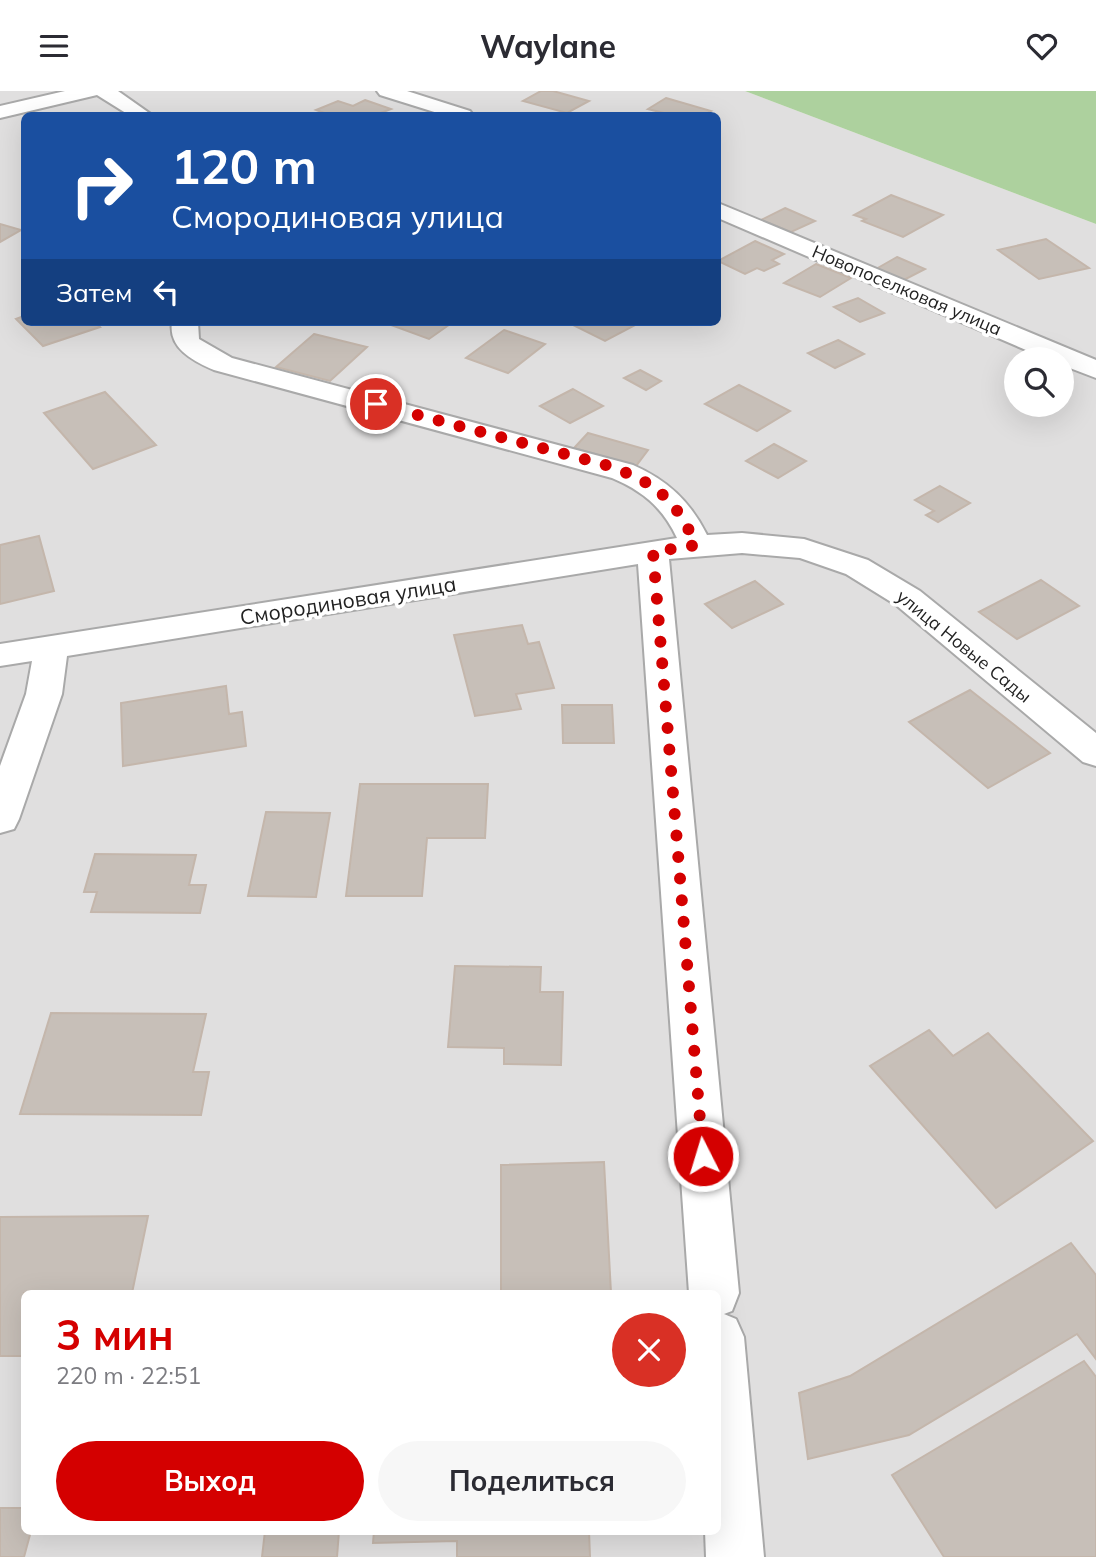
<!DOCTYPE html>
<html lang="ru">
<meta charset="utf-8">
<style>
body{margin:0;font-family:Mulish,sans-serif;background:#f7f7f7;color:#2b2b33;height:100vh;display:flex;flex-direction:column;font-size:26px;white-space:nowrap}
*{box-sizing:border-box;margin:0}
p{font-size:23px;color:#7c7c81}
.icon{flex:none;width:38px;height:38px;fill:none;stroke:currentColor;stroke-width:2;stroke-linecap:round;stroke-linejoin:round}
.map{position:relative;flex:1;overflow:hidden}
.panel{position:absolute;left:21px;top:1199px;width:700px;height:245px;display:flex;flex-direction:column;background:#fff;border-radius:10px;box-shadow:0 7px 28px #0002}
.panel>*{flex:none}
.guide{position:absolute;left:21px;top:21px;width:700px;height:214px;border-radius:10px;box-shadow:0 7px 28px #0002;background:#1a4fa0;color:#fff;overflow:hidden}
.tools{position:absolute;left:1004px;top:256px;display:grid;gap:14px}
.tools a{display:grid;place-items:center;width:70px;height:70px;border-radius:50%;background:#fff;box-shadow:0 7px 28px #0002;font-size:35px}
.pin{position:absolute;display:grid;place-items:center;width:60px;height:60px;color:#fff;margin:-30px;border:4px solid #fff;border-radius:50%;box-shadow:0 2px 7px #0007}
.me{position:absolute;width:77px;margin:-38px;rotate:355deg;stroke-linejoin:round;filter:drop-shadow(0 0 5px #0008)}
.turn{display:flex;align-items:center;gap:24px;height:147px;padding:0 35px;font-size:32px}
.turn .icon{width:91px;height:91px;stroke-width:2.5}
.turn b{display:block;font-size:49px;line-height:60px}
.then{display:flex;align-items:center;height:66px;padding:0 35px;background:#0003;gap:14px;font-size:26px}
.round{display:grid;place-items:center;flex:none;width:74px;height:74px;border-radius:37px;background:#f7f7f7}
.head{display:flex;align-items:center;justify-content:space-between;height:119px;padding:0 35px}
h1{font-size:42px;font-weight:700;line-height:52px;color:#d40000}
.cta{display:flex;gap:14px;margin-top:auto;padding:14px 35px}
.cta a{flex:1;height:80px;border-radius:42px;background:#d40000;color:#fff;font-size:28px;font-weight:700;line-height:80px;text-align:center}
.cta a+a{background:#f7f7f7;color:#2b2b33}
header{display:flex;justify-content:space-between;align-items:center;height:91px;padding:0 35px;background:#fff;font-size:32px;font-weight:700}
.map>svg:first-child{display:block}
</style>
<header><svg class="icon" aria-label="menu" viewBox="0 0 24 24"><path d="M4 6h16M4 12h16M4 18h16"/></svg>Waylane<svg class="icon" aria-label="heart" viewBox="0 0 24 24"><path d="M12 20l-8-8c-3-5 5-10 8-4 3-6 11-1 8 4z"/></svg></header>
<div class="map">
<svg width="1096" height="1466" viewBox="0 0 1096 1466">
<rect width="100%" height="100%" fill="#f2efe9"/>
<path fill="#e0dfdf" fill-rule="evenodd" d="M0 0H745L1096 133V1466H0ZM24 24H718V231H24ZM1017 268H1062V313H1017ZM24 1202H718V1440H24Z"/>
<polygon fill="#add19e" points="745,0 1096,0 1096,133"/>
<g fill="#c7bfb8" stroke="#c4b6ab" stroke-width="2">
<polygon points="541,0 553,0 589,10 567,22 523,10"/>
<polygon points="666,7 711,20 704,24 672,24 648,18"/>
<polygon points="365,9 391,18 378,23 381,24 330,24 316,19 338,10 353,15"/>
<polygon points="891,104 943,124 903,146 862,130 866,128 854,124"/>
<polygon points="785,117 815,130 791,141 761,129"/>
<polygon points="0,133 21,139 0,151"/>
<polygon points="1046,148 1089,177 1039,188 998,159"/>
<polygon points="755,150 784,163 772,169 779,173 764,180 757,177 745,183 718,170"/>
<polygon points="897,166 925,178 904,189 876,178"/>
<polygon points="816,173 851,187 820,206 784,192"/>
<polygon points="858,207 884,222 860,231 834,216"/>
<polygon points="24,225 24,231 94,231 100,236 43,255 16,228"/>
<polygon points="383,231 453,231 429,248"/>
<polygon points="579,231 637,231 639,232 605,250 573,234"/>
<polygon points="504,239 545,253 508,282 466,267"/>
<polygon points="314,243 367,256 330,290 276,276"/>
<polygon points="838,249 864,263 835,277 808,262"/>
<polygon points="640,279 661,290 646,299 624,287"/>
<polygon points="739,294 790,320 757,340 705,313"/>
<polygon points="573,298 603,315 570,332 540,315"/>
<polygon points="105,301 156,354 93,378 44,322"/>
<polygon points="588,342 648,359 636,375 574,357"/>
<polygon points="774,353 806,370 778,387 746,370"/>
<polygon points="940,395 970,412 938,431 926,424 934,420 915,409"/>
<polygon points="39,445 54,500 0,513 0,454"/>
<polygon points="1041,489 1079,515 1017,548 979,521"/>
<polygon points="755,490 783,513 732,537 705,513"/>
<polygon points="522,534 528,553 539,551 554,597 516,603 521,618 475,625 454,544"/>
<polygon points="226,595 229,623 242,621 246,655 123,675 121,612"/>
<polygon points="970,599 1050,662 988,697 909,631"/>
<polygon points="562,614 612,614 614,652 563,652"/>
<polygon points="360,693 488,693 485,747 427,747 422,805 346,805"/>
<polygon points="266,721 330,722 316,806 248,805"/>
<polygon points="95,763 196,764 189,794 206,794 200,822 91,821 97,801 84,801"/>
<polygon points="455,875 541,876 540,901 563,901 561,974 504,973 504,957 448,956"/>
<polygon points="51,922 206,923 193,981 209,981 201,1024 20,1023"/>
<polygon points="929,939 953,965 988,942 1093,1050 996,1117 870,975"/>
<polygon points="604,1071 611,1202 501,1202 501,1074"/>
<polygon points="148,1125 132,1202 24,1202 24,1265 0,1265 0,1126"/>
<polygon points="1071,1152 1096,1184 1096,1268 1077,1243 909,1344 808,1368 799,1302 850,1285"/>
<polygon points="1084,1270 1096,1286 1096,1466 944,1466 892,1384"/>
<polygon points="0,1417 24,1417 24,1440 31,1440 24,1466 0,1466"/>
<polygon points="265,1440 339,1440 337,1466 262,1466"/>
<polygon points="374,1440 589,1440 590,1466 457,1466 457,1450 373,1452"/>
</g>
<g fill="none" stroke-linecap="round" stroke-linejoin="round">
<g stroke="#a9a9a9" stroke-width="4">
<g id="street">
<polygon points="65,0 118,0 152,24 129,24 97,4 0,27 0,15"/>
<polygon points="377,0 407,0 470,20 473,24 444,24 380,4"/>
<polygon points="718,112 1096,269 1096,287 1062,274 1062,268 1047,268 718,127"/>
<path d="M172 231H198L199 248 232 267 633 374C667 389 690 410 707 444L742 442 804 448 868 469 920 500 1096 642V675L1083 671 896 514 846 483 800 467 742 462 669 468 739 1202 732 1220 724 1223 736 1228 744 1246 764 1466H706L705 1440H718V1202H689L638 473 67 565 62 603 19 728 14 738 0 742V675L26 603 32 570 0 575V553L677 447C663 417 643 400 612 387L214 279C193 270 168 257 172 231Z"/>
</g>
</g>
<use href="#street" fill="#fff" fill-rule="evenodd"/>
</g>
<g fill="none" stroke-linecap="round" stroke-linejoin="round">
<path stroke="#d40000" stroke-width="12" stroke-dasharray="0 21.6" d="M376 313 606 374C654 391 675 406 696 454L653 461 703 1065"/>
</g>
<g text-anchor="middle" dominant-baseline="central" stroke-width="7" stroke-linejoin="round" paint-order="stroke">
<g font-size="18" fill="#222" stroke="#fff">
<text transform="translate(907 199) rotate(23)">Новопоселковая улица</text>
<text transform="translate(964 555) rotate(39)">улица Новые Сады</text>
</g>
<g font-size="21" fill="#222" stroke="#fff">
<text transform="translate(348 509) rotate(-9)">Смородиновая улица</text>
</g>
</g>
</svg>
<div class="tools">
<a><svg class="icon" aria-label="search" viewBox="0 0 24 24"><circle cx="10" cy="10" r="6"/><path d="M15 15l6 6"/></svg></a>
</div>
<div class="pin" style="left:376px;top:313px;background:#d93025"><svg class="icon" aria-label="arrive" viewBox="0 0 24 24"><path d="M6 21V4h12l-3 4 3 4H6"/></svg></div>
<svg class="me" style="left:703px;top:1065px" viewBox="-20 -20 40 40"><circle r="17" fill="#d40000" stroke="#fff" stroke-width="3"/><path d="M0-11L8 9 0 5-8 9z" fill="#fff"/></svg>
<div class="guide">
<div class="turn"><svg class="icon" aria-label="right" viewBox="0 0 24 24"><path d="M7 20v-9h11M14 6l5 5-5 5"/></svg><div><b>120 m</b>Смородиновая улица</div></div>
<div class="then">Затем<svg class="icon" aria-label="left" viewBox="0 0 24 24"><path d="M17 20v-9H6M10 6l-5 5 5 5"/></svg></div>
</div>
<section class="panel">
<div class="head"><div><h1>3 мин</h1><p>220 m · 22:51</p></div><a class="round" style="background:#d93025;color:#fff"><svg class="icon" aria-label="close" viewBox="0 0 24 24"><path d="M6 6l12 12M18 6L6 18"/></svg></a></div>
<div class="cta"><a>Выход</a><a>Поделиться</a></div>
</section>
</div>
